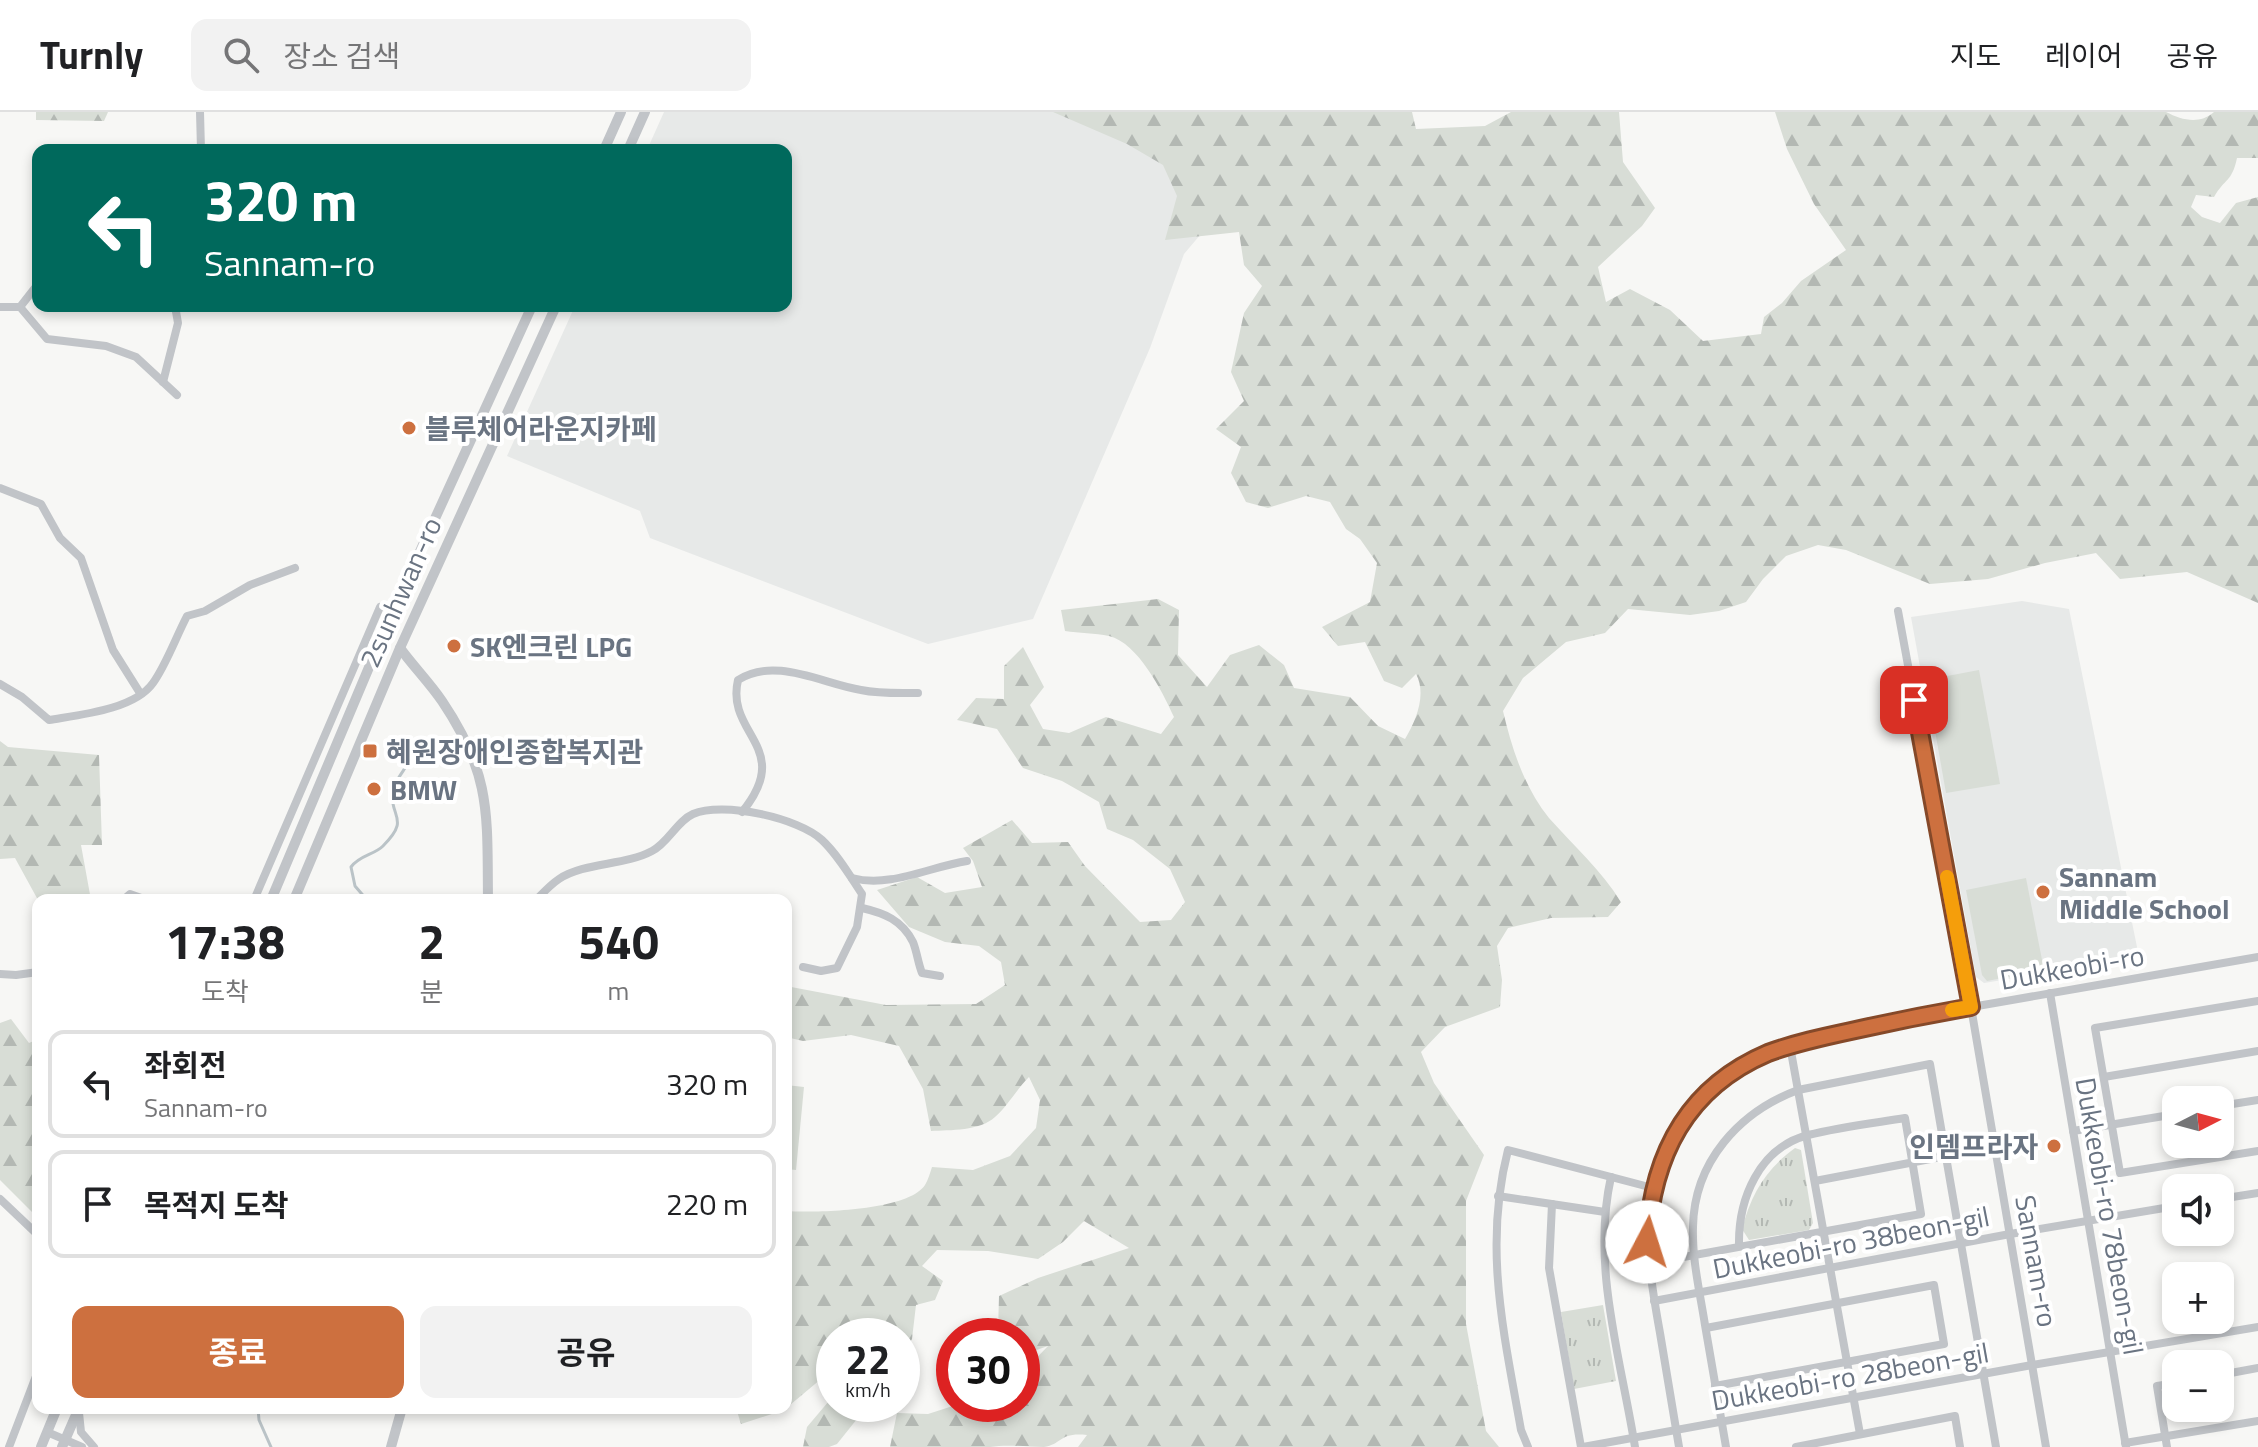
<!DOCTYPE html>
<html lang="ko">
<meta charset="utf-8">
<style>
body{margin:0;font-family:"Titillium Web","Noto Sans KR",sans-serif;background:#f2f2f2;color:#202124;height:100vh;display:flex;flex-direction:column;font-size:30px;white-space:nowrap}
*{box-sizing:border-box;margin:0}
p{font-size:26px;color:#757577}
.icon{flex:none;width:44px;height:44px;fill:none;stroke:currentColor;stroke-width:2;stroke-linecap:round;stroke-linejoin:round}
.map{position:relative;flex:1;overflow:hidden}
.drawer{position:absolute;left:32px;top:782px;width:760px;height:520px;display:flex;flex-direction:column;background:#fff;border-radius:16px;box-shadow:0 4px 12px #0003}
.drawer>*{flex:none}
.banner{position:absolute;left:32px;top:32px;width:760px;height:168px;border-radius:16px;box-shadow:0 4px 12px #0003;background:#00695c;color:#fff;overflow:hidden}
.needle{width:52px;rotate:84deg}
.fabs{position:absolute;left:2162px;top:974px;display:grid;gap:16px}
.fabs a{display:grid;place-items:center;width:72px;height:72px;border-radius:16px;background:#fff;box-shadow:0 4px 12px #0003;font-size:40px}
.speed{position:absolute;left:816px;top:1206px;display:flex;gap:16px;font-size:40px;font-weight:700;text-align:center}
.speed>*{display:grid;place-content:center;width:104px;height:104px;border-radius:50%;background:#fff;box-shadow:0 4px 12px #0003;line-height:1}
.speed small{font-size:20px;font-weight:400}
.speed .limit{border:12px solid #d22;background:#fff;color:#111}
.pin{position:absolute;display:grid;place-items:center;width:68px;height:68px;color:#fff;margin:-34px;border-radius:16px;box-shadow:0 4px 12px #0006}
.me{position:absolute;width:88px;margin:-44px;rotate:5deg;stroke-linejoin:round;filter:drop-shadow(0 0 6px #0008)}
.turn{display:flex;align-items:center;gap:28px;height:168px;padding:0 40px;font-size:36px}
.turn .icon{width:104px;height:104px;stroke-width:2.5}
.turn b{display:block;font-size:56px;line-height:68px}
.eta{display:flex;justify-content:space-evenly;align-items:center;height:136px;text-align:center}
.eta b{font-size:48px;font-weight:700;line-height:56px}
.button{display:flex;gap:16px;margin-top:auto;padding:16px 40px}
.button a{flex:1;height:92px;border-radius:16px;background:#cd703f;color:#fff;font-size:32px;font-weight:700;line-height:92px;text-align:center}
.button a+a{background:#f2f2f2;color:#202124}
ul{padding:0;list-style:none}
li{display:flex;align-items:center;gap:24px;height:108px;margin:0 16px 12px;padding:0 24px;border:4px solid #e0e0e0;border-radius:16px}
li div{flex:1}
li b{display:block;font-size:30px}
li em{font-style:normal}
header{display:flex;align-items:center;gap:48px;box-sizing:border-box;height:112px;padding:0 40px;background:#fff;border-bottom:2px solid #e0e0e0}
header strong{font-size:38px}
nav{display:flex;gap:44px;margin-inline-start:auto;font-size:28px}
.search{width:560px;height:72px;background:#f2f2f2;display:flex;align-items:center;gap:20px;box-sizing:border-box;padding:0 28px;border-radius:16px;color:#757577;font-size:30px}
.map>svg:first-child{display:block}
</style>
<header>
<strong>Turnly</strong>
<div class="search"><svg class="icon" aria-label="search" viewBox="0 0 24 24"><circle cx="10" cy="10" r="6"/><path d="M15 15l6 6"/></svg>장소 검색</div>
<nav><a>지도</a><a>레이어</a><a>공유</a></nav>
</header>
<div class="map">
<svg width="2258" height="1335" viewBox="0 0 2258 1335">
<defs>
<pattern id="forest-firs" width="22" height="20" patternUnits="userSpaceOnUse" patternTransform="scale(2)"><rect width="22" height="20" fill="#d8ddd6"/><path d="M5 1l3.5 6h-7zM16 11l3.5 6h-7z" fill="#b3b8b3"/></pattern>
<pattern id="park-tufts" width="24" height="20" patternUnits="userSpaceOnUse" patternTransform="scale(2)"><rect width="24" height="20" fill="#d8ddd6"/><path d="M3 7l-1-3M5 7V3M7 7l1-3M15 17l-1-3M17 17v-4M19 17l1-3" fill="none" stroke="#b3b8b3"/></pattern>
</defs>
<rect width="100%" height="100%" fill="#f7f7f5"/>
<g fill="#e7e9e8">
<polygon points="664,0 1106,0 1185,36 1223,96 1184,142 1150,236 1033,507 928,532 650,426 640,399 507,344 575,194 786,194 786,38 647,38"/>
<polygon points="2022,489 2069,497 2138,840 2097,856 2057,859 1984,871 1976,865 1911,505"/>
</g>
<g fill="#d8ddd6">
<polygon points="1979,558 2000,672 1946,681 1926,568"/>
<polygon points="2026,766 2044,858 1987,869 1982,863 1966,778"/>
<polygon points="786,973 804,975 796,1058 786,1057"/>
</g>
<g fill="url(#forest-firs)">
<polygon points="36,0 108,0 104,9 36,8"/>
<path d="M1053 0H1412L1416 17 1485 14 1511 0H1619L1623 50 1655 96 1642 114 1598 155 1606 190 1630 177 1670 198 1703 229 1761 222 1764 205 1782 191 1801 169 1846 138 1814 92 1787 37 1775 0H2166C2182 8 2199 13 2214 0H2258V46H2237C2232 70 2225 66 2214 85L2196 83 2191 95 2202 105 2220 111 2236 91 2258 85V491L2187 460 2120 467 2096 441 2045 451 1988 467 1930 472 1846 438 1818 433 1786 444 1763 467 1746 490 1719 499 1690 503 1628 497 1605 521 1566 530 1523 566 1503 599C1512 637 1524 675 1549 706 1574 734 1601 758 1621 790L1608 805 1551 806 1508 816 1497 834 1502 868 1500 895 1445 915 1421 940 1434 971 1484 1043 1466 1089V1212L1486 1319 1499 1335H1078L1087 1323C1059 1320 1063 1332 1044 1335 1026 1335 1008 1332 990 1335H890L897 1301 928 1302 959 1292H1022V1261L1048 1234 1022 1243V1224H1002L998 1219 999 1184 1038 1166 1129 1136 1084 1109 1063 1130 1038 1147 988 1139 937 1138 922 1154 943 1169 935 1188 916 1193 912 1227 902 1243V1224H834V1271L821 1267 784 1298 741 1312 736 1296H786V1099C816 1101 908 1099 925 1073 928 1068 930 1061 932 1055L973 1058 1010 1044 1036 1016 1040 988 1029 965C1017 977 1007 995 995 1005 980 1019 950 1018 931 1019L923 977 899 934 851 923 803 929 786 925V874L886 893 976 892 1005 873 1001 850 979 834 945 830 909 815 877 778 917 765 945 781 982 775 973 749 963 736 1012 708 1032 731 1068 730 1085 754 1140 810 1171 808 1185 790 1170 757 1133 728 1107 717 1099 690 1062 669 1023 656 997 617 957 608 976 586 1004 587V554L1023 535 1044 575 1030 593 1043 617 1069 621 1106 605 1161 622 1174 605C1162 579 1138 531 1109 524 1095 521 1079 521 1065 519L1061 498 1158 487 1179 498 1178 543 1207 575 1230 543 1259 533 1284 553 1294 576 1350 585 1378 614 1405 627C1416 609 1427 582 1416 562L1402 576 1384 569 1365 530 1338 534 1322 515 1370 490 1377 451 1360 427 1346 417 1330 390 1306 384 1268 396 1246 390 1231 361 1241 335 1216 317 1244 289 1231 260 1244 201 1262 174 1244 153 1239 120 1165 128 1177 84 1163 53 1127 32Z"/>
<polygon points="0,629 8,635 99,643 102,733 81,733 91,788 38,788 15,746 0,747"/>
<polygon points="11,907 29,931 38,927 38,1106 0,1068 0,911"/>
<polygon points="834,1283 834,1292 869,1292 837,1332 829,1335 803,1335 807,1315"/>
</g>
<g fill="url(#park-tufts)">
<path d="M1795 1036 1801 1038 1813 1111 1809 1118 1749 1128 1742 1117C1751 1082 1766 1057 1795 1036Z"/>
<polygon points="1603,1193 1616,1269 1574,1277 1561,1200"/>
</g>
<g fill="none" stroke-linecap="round" stroke-linejoin="round">
<g stroke="#bac3c7" stroke-width="3">
<path d="M367 788 355 774 351 755C360 743 374 743 383 734 410 707 391 706 392 681 393 669 406 659 409 647L406 636"/>
<polyline points="258,1296 259,1308 271,1335"/>
</g>
<g stroke="#c1c4c8" stroke-width="8">
<polyline points="200,0 201,38"/>
<polyline points="0,195 20,195 47,227 106,234 136,245 177,283"/>
<polyline points="20,195 38,172"/>
<polyline points="163,270 178,211 175,194"/>
<polyline points="0,376 41,392 60,426 81,446 113,538 140,581"/>
<polyline points="1898,499 1971,895 2046,1335"/>
<path d="M0 572 22 585 49 608C78 603 134 598 153 571 166 553 176 525 187 504L205 499 250 473 295 456"/>
<path d="M742 700C795 635 725 623 738 568 775 544 823 572 861 578 880 582 899 581 918 581"/>
<path d="M852 766C890 776 929 755 967 749"/>
<polyline points="123,788 130,782 147,788"/>
<polyline points="173,788 179,788"/>
<polyline points="254,788 380,495"/>
<path d="M536 788C543 781 550 773 559 767 585 750 624 754 652 739 668 731 677 709 693 702 723 689 799 706 822 728 838 743 850 764 862 782L857 815 837 856 821 859 803 855"/>
<path d="M862 796C884 801 902 808 913 830 917 840 918 851 922 861L940 864"/>
<polyline points="0,862 16,863 38,860"/>
<polyline points="2050,881 2126,1335"/>
<polyline points="2258,889 2095,916 2120,1061 2258,1039"/>
<polyline points="1790,934 1860,1322"/>
<polyline points="2104,965 2258,939"/>
<polyline points="2220,994 2258,988"/>
<polyline points="2073,1019 2176,1002"/>
<path d="M1611 1065C1591 1154 1621 1247 1635 1335"/>
<polyline points="1815,1069 1946,1044"/>
<polyline points="1498,1084 1605,1100"/>
<polyline points="0,1087 38,1123"/>
<polyline points="2220,1087 2258,1081"/>
<polyline points="1552,1092 1549,1156 1581,1335"/>
<path d="M1667 1148 1921 1102 1905 1006C1874 1011 1840 1015 1808 1023 1759 1036 1738 1087 1739 1134"/>
<polyline points="1654,1189 2010,1122 2176,1094"/>
<polyline points="1706,1216 1934,1173 1944,1232 1715,1274"/>
<polyline points="2220,1263 2258,1256"/>
<polyline points="79,1301 81,1320 94,1335"/>
<polyline points="47,1320 82,1335"/>
<polyline points="2125,1331 2258,1309"/>
<polyline points="9,1335 38,1259"/>
<path d="M1528 1335 1521 1318C1504 1222 1483 1135 1508 1038L1653 1076"/>
<polyline points="1583,1335 2032,1253 2258,1215"/>
<path d="M1679 1335C1673 1297 1666 1259 1660 1221 1651 1171 1642 1122 1654 1071 1666 1024 1700 977 1743 953 1778 934 1819 926 1858 917 1902 908 1945 899 1989 892 2079 877 2168 860 2258 845"/>
<path d="M1726 1335C1719 1294 1712 1254 1705 1213 1700 1181 1692 1148 1693 1115 1694 1050 1739 1000 1798 978L1930 952 1996 1335"/>
<polyline points="1796,1335 1955,1304 1960,1335"/>
<polyline points="2167,1335 2157,1274 2176,1271"/>
</g>
<g stroke="#c1c4c8" stroke-width="10">
<polyline points="604,38 621,0"/>
<polyline points="628,38 645,0"/>
<path d="M400 536C413 554 429 570 442 589 492 663 487 703 488 788"/>
<polyline points="271,788 391,503 532,194"/>
<polyline points="294,788 400,536 556,194"/>
<polyline points="41,1335 57,1296"/>
<polyline points="62,1335 79,1296"/>
<polyline points="391,1335 402,1296"/>
</g>
</g>
<g fill="none" stroke-linecap="round" stroke-linejoin="round">
<g stroke="#854929" stroke-width="20">
<path id="route" d="M1647 1130C1652 1044 1686 976 1768 941 1795 931 1823 925 1851 919 1891 910 1931 902 1971 895L1914 588"/>
</g>
<use href="#route" stroke="#cd703f" stroke-width="14"/>
<polyline stroke="#f59e0b" stroke-width="14" points="1947,765 1971,895 1952,898"/>
</g>
<g fill="#cd703f" stroke="#fff" stroke-width="3">
<circle cx="409" cy="316" r="8"/>
<circle cx="454" cy="534" r="8"/>
<rect x="362" y="631" width="16" height="16" rx="4"/>
<circle cx="374" cy="677" r="8"/>
<circle cx="2043" cy="780" r="8"/>
<circle cx="2054" cy="1034" r="8"/>
</g>
<g text-anchor="middle" dominant-baseline="central" stroke-width="8" stroke-linejoin="round" paint-order="stroke">
<g font-size="28" font-weight="bold" fill="#6a7482" stroke="#fff" text-anchor="start">
<text x="425" y="316">블루체어라운지카페</text>
<text x="470" y="534">SK엔크린 LPG</text>
<text x="386" y="639">혜원장애인종합복지관</text>
<text x="390" y="677">BMW</text>
<text x="2059" y="764">Sannam<tspan x="2059" dy="32">Middle School</tspan></text>
<text x="2038" y="1034" text-anchor="end">인뎀프라자</text>
</g>
<g font-size="28" fill="#6a7482" stroke="#fff">
<text transform="translate(400 480) rotate(-66)">2sunhwan-ro</text>
<text transform="translate(2072 855) rotate(-10)">Dukkeobi-ro</text>
<text transform="translate(2110 1104) rotate(80)">Dukkeobi-ro 78beon-gil</text>
<text transform="translate(1851 1130) rotate(-11)">Dukkeobi-ro 38beon-gil</text>
<text transform="translate(2037 1149) rotate(80)">Sannam-ro</text>
<text transform="translate(1850 1264) rotate(-10)">Dukkeobi-ro 28beon-gil</text>
</g>
</g>
</svg>
<div class="fabs">
<a><svg class="needle" viewBox="-14 -14 28 28"><path d="M0-13l5 13h-10z" fill="#e53935"/><path d="M0 13l5-13h-10z" fill="#757577"/></svg></a>
<a><svg class="icon" aria-label="sound" viewBox="0 0 24 24"><path d="M4 9h4l5-4v14l-5-4H4zM17 9q2 3 0 6"/></svg></a>
<a>+</a>
<a>−</a>
</div>
<div class="speed"><div>22<small>km/h</small></div><div class="limit">30</div></div>
<div class="pin" style="left:1914px;top:588px;background:#d93025"><svg class="icon" aria-label="arrive" viewBox="0 0 24 24"><path d="M6 21V4h12l-3 4 3 4H6"/></svg></div>
<svg class="me" style="left:1647px;top:1130px" viewBox="-20 -20 40 40"><circle r="19" fill="#fff"/><path d="M0-13L10 11 0 6-10 11z" fill="#cd703f"/></svg>
<div class="banner">
<div class="turn"><svg class="icon" aria-label="left" viewBox="0 0 24 24"><path d="M17 20v-9H6M10 6l-5 5 5 5"/></svg><div><b>320 m</b>Sannam-ro</div></div>
</div>
<section class="drawer">
<div class="eta">
<div><b>17:38</b><p>도착</p></div>
<div><b>2</b><p>분</p></div>
<div><b>540</b><p>m</p></div>
</div>
<ul>
<li><svg class="icon" aria-label="left" viewBox="0 0 24 24"><path d="M17 20v-9H6M10 6l-5 5 5 5"/></svg><div><b>좌회전</b><p>Sannam-ro</p></div><em>320 m</em></li>
<li><svg class="icon" aria-label="arrive" viewBox="0 0 24 24"><path d="M6 21V4h12l-3 4 3 4H6"/></svg><div><b>목적지 도착</b></div><em>220 m</em></li>
</ul>
<div class="button"><a>종료</a><a>공유</a></div>
</section>
</div>
